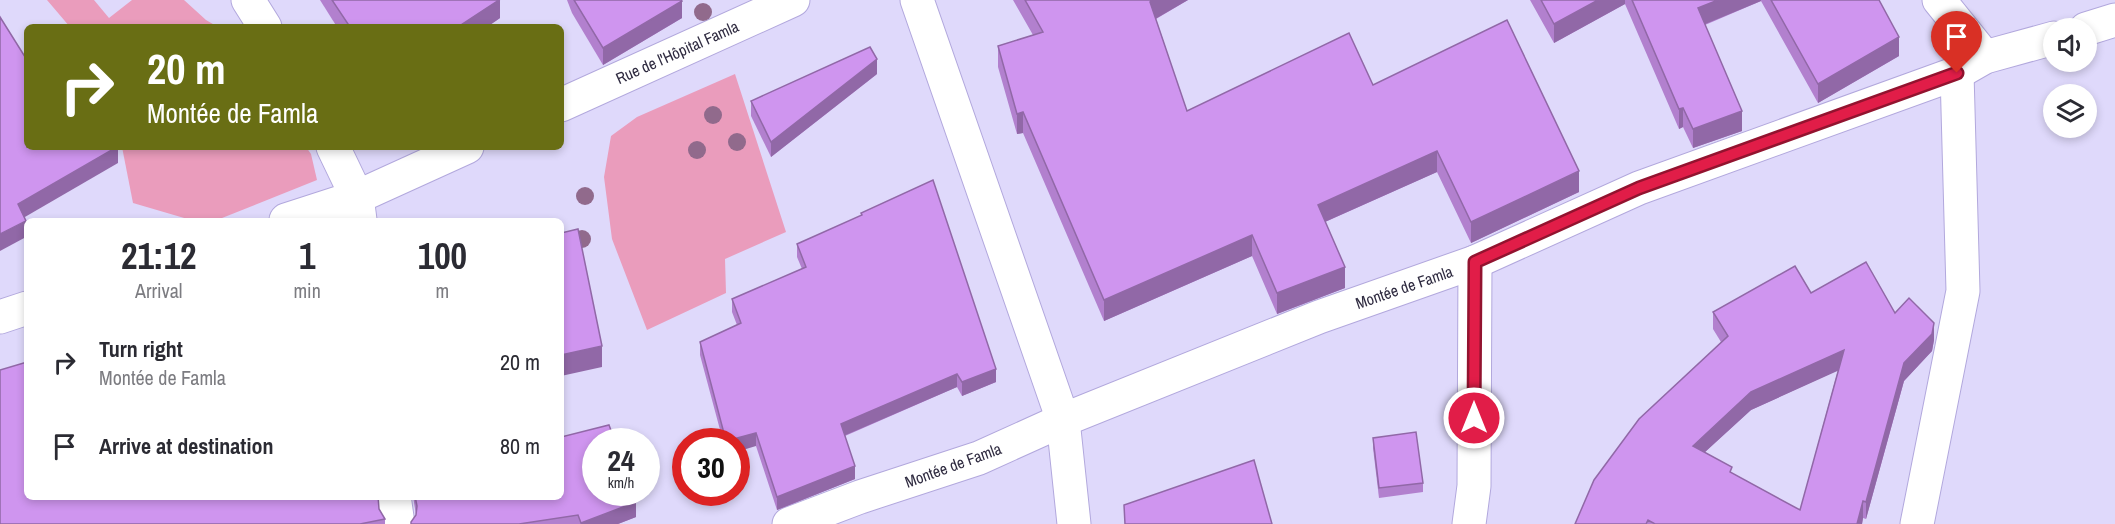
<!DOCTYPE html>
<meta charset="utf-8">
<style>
body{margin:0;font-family:"Archivo Narrow",sans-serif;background:#f2f2f3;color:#2b2b33;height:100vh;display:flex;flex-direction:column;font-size:22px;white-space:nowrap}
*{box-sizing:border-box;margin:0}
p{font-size:20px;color:#7c7c81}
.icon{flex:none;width:33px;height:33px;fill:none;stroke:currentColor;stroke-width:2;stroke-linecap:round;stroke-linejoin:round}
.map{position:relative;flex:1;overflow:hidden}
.sheet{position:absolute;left:24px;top:218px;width:540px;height:282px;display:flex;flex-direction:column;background:#fff;border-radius:9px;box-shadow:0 3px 9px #0003}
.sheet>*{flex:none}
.banner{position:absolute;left:24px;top:24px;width:540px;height:126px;border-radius:9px;box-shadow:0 3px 9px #0003;background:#696e14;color:#fff;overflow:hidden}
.controls{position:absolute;left:2043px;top:18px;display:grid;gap:12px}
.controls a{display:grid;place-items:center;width:54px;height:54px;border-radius:50%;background:#fff;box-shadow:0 3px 9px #0003;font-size:30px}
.speed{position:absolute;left:582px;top:428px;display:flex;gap:12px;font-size:30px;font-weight:700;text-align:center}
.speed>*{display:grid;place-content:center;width:78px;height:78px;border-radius:50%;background:#fff;box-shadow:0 3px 9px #0003;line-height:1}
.speed small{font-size:15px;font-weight:400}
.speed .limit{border:9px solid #d22;background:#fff;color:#111}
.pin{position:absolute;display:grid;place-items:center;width:51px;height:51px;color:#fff;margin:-62px -26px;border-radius:50% 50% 50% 0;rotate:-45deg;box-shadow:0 0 6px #0007}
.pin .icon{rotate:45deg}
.me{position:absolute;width:66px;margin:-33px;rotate:0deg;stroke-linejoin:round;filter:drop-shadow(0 0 4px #0008)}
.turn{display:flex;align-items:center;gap:21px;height:126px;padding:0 24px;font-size:27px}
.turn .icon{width:78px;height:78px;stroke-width:2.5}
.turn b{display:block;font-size:42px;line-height:51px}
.eta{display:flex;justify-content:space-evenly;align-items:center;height:102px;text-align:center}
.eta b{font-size:36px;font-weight:700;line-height:42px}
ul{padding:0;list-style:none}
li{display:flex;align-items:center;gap:18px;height:84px;padding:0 24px}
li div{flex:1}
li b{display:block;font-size:22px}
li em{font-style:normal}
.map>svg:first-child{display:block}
</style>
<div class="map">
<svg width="2115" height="524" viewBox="0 0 2115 524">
<rect width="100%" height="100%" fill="#dfd9fb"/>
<g fill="#ea9cbc">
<polygon points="47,0 94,0 109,18 132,0 184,0 206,20 218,27 70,27"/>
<polygon points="735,74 786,232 725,259 726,293 647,330 612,239 604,177 611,136 637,117"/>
<polygon points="122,147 306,147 311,154 317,180 217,220 191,220 133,203"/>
</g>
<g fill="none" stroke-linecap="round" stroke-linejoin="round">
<g stroke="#b2a8dd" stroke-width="35">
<g id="minor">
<polyline points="248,0 265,27"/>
<polyline points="917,0 1063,420 1074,524"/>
<polyline points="1939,0 1985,57"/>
<polyline points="2086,29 2115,20"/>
<polyline points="561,105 793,0"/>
<polyline points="333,147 357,197 360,220"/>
<polyline points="286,220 357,197 467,147"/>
<polyline points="0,317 27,308"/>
<polyline points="394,496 398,524"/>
<polyline points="789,524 860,497 979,458 1063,420 1319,317 1475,262 1639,188 1957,73 1985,57 2054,38"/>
<polyline points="1469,524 1474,486 1475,262"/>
<polyline points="1917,524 1963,291 1957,73"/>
</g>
</g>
<use href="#minor" stroke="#fff" stroke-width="33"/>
</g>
<g fill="#916a8c">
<circle cx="703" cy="12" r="9"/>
<circle cx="713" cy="115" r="9"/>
<circle cx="737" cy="142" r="9"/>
<circle cx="697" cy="150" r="9"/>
<circle cx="585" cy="196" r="9"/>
<circle cx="582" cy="239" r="9"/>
</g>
<g fill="#b280ce" fill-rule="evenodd">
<polygon points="320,0 500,0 500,18 487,27 337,27"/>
<polygon points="567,0 681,0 682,18 603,65 572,13"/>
<polygon points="1013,0 1188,0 1156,19 1187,111 1373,85 1579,192 1471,243 1437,172 1325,222 1345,288 1277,314 1252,256 1104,321 1023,133 1017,134 998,67 998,46 1033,35"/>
<polygon points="1530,0 1879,0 1899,56 1818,103 1761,1 1705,25 1742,131 1693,148 1683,127 1679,129 1625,4 1554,43"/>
<polygon points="877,74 771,157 751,116 751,101"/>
<polygon points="861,213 996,382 962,396 957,387 845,436 855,479 777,510 756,446 736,441 723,441 700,355 700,342 737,325 732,312 732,299 802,269 797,257 797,244 861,216"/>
<path d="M1811 293 1895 313 1934 340 1932 351 1904 381 1866 519 1863 518 1862 524H1575L1721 342 1713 329V312ZM1838 370 1800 510 1732 473 1705 452 1751 410Z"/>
<polygon points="1373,438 1423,483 1423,492 1379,498 1373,448"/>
<polygon points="27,496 379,509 385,519 385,524 0,524"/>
<polygon points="413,496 561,496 636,517 618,524 411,524 416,515"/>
</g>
<g fill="#9168a7">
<polygon points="499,0 500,0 500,18 487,27 458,27"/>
<polygon points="1152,0 1188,0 1150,22 1150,2"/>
<polygon points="1598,0 1625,0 1625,4 1554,43 1554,24"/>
<polygon points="1718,0 1761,0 1761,1 1698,27 1698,8"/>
<polygon points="682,1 682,18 603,65 603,48"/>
<polygon points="1899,37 1899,56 1818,103 1818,84"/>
<polygon points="877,59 877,74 771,157 771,142"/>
<polygon points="1683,108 1683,127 1679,129 1679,109"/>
<polygon points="1742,111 1742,131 1693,148 1693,129"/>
<polygon points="1023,112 1023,133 1017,134 1017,114"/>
<polygon points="117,147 118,147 118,163 18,221 18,204"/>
<polygon points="1437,151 1437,172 1318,225 1318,205"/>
<polygon points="1579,171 1579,192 1471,243 1471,222"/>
<polygon points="26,221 26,237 0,251 0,234"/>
<polygon points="1252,235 1252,256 1104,321 1104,300"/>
<polygon points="1345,267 1345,288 1277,314 1277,293"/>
<polygon points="1934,323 1934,340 1932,351 1904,381 1866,519 1866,502 1904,363"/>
<polygon points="602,346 602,367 561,376 561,355"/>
<polygon points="1844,350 1844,368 1751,410 1693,463 1693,446 1751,392"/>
<polygon points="996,369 996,382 962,396 962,382"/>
<polygon points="957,374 957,387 841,437 841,424"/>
<polygon points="756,433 756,446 736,452 736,441 726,441"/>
<polygon points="855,466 855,479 777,510 777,497"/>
<polygon points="1863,501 1863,518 1862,524 1857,524"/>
<polygon points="636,502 636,517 618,524 581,524 581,523"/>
</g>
<g fill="#cf95ef" stroke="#9168a7" stroke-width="1.5" fill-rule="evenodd">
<polygon points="332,0 499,0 458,27 350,27"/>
<polygon points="574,0 681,0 682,1 603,48"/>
<polygon points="1025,0 1152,0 1150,2 1187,111 1349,33 1373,85 1507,20 1579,171 1471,222 1437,151 1318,205 1345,267 1277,293 1252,235 1104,300 1023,112 1017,114 998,46 1043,32"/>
<polygon points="1541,0 1598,0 1554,24"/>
<polygon points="1632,0 1718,0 1698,8 1742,111 1693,129 1683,108 1679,109"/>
<polygon points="1771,0 1879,0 1899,37 1818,84"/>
<polygon points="0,17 27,60 27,147 117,147 18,204 26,221 0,234"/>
<polygon points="870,47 877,59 771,142 751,101"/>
<polygon points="933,180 996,369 962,382 957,374 841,424 855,466 777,497 756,433 726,441 700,342 741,323 732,299 806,267 797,244 862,215 861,213"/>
<polygon points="578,229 602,346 561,355 561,233"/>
<path d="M1866 262 1895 313 1909 298 1934 323 1932 334 1904 363 1866 502 1863 501 1857 524H1655L1648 520 1646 524H1575L1594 480 1639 419 1728 336 1713 312 1795 266 1811 293ZM1844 350 1800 510 1730 472 1732 467 1693 446 1751 392Z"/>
<polygon points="27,362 27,496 378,496 379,509 385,519 360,524 0,524 0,370"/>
<polygon points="609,425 615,441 596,441 596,492 633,492 636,502 581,523 578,515 519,524 411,524 411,522 416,515 417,506 415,496 561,496 561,437"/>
<polygon points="1416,432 1423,483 1379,488 1373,438"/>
<polygon points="1254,460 1272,524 1125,524 1124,505"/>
</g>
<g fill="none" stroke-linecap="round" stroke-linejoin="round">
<g stroke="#92132f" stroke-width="15">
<polyline id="route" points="1474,418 1475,262 1639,188 1957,73"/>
</g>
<use href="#route" stroke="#e11d48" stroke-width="10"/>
</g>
<g text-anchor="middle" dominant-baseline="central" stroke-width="6" stroke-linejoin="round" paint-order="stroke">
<g font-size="16" fill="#2f2b40" stroke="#fff">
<text transform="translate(677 52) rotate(-24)">Rue de l'Hôpital Famla</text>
<text transform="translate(1404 287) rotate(-19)">Montée de Famla</text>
<text transform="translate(953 465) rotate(-20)">Montée de Famla</text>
</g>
</g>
</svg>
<div class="controls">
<a><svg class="icon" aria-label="sound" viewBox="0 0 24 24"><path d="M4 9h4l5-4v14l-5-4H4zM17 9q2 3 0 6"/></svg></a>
<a><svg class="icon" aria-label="layers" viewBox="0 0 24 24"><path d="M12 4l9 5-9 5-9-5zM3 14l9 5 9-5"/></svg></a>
</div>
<div class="speed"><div>24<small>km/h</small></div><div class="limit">30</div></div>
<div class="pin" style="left:1957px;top:73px;background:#d93025"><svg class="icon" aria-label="arrive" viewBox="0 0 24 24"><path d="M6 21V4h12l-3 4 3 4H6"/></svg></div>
<svg class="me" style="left:1474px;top:418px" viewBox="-20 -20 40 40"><circle r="17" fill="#e11d48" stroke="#fff" stroke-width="3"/><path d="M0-11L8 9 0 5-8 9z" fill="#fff"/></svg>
<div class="banner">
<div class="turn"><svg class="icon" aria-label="right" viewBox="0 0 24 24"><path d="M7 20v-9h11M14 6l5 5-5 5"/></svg><div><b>20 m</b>Montée de Famla</div></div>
</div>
<section class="sheet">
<div class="eta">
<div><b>21:12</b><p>Arrival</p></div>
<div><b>1</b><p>min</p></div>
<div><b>100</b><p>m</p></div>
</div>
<ul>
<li><svg class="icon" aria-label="right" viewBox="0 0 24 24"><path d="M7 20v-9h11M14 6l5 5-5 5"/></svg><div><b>Turn right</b><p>Montée de Famla</p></div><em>20 m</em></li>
<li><svg class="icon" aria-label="arrive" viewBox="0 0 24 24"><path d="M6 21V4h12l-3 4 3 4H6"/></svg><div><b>Arrive at destination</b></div><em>80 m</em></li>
</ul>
</section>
</div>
